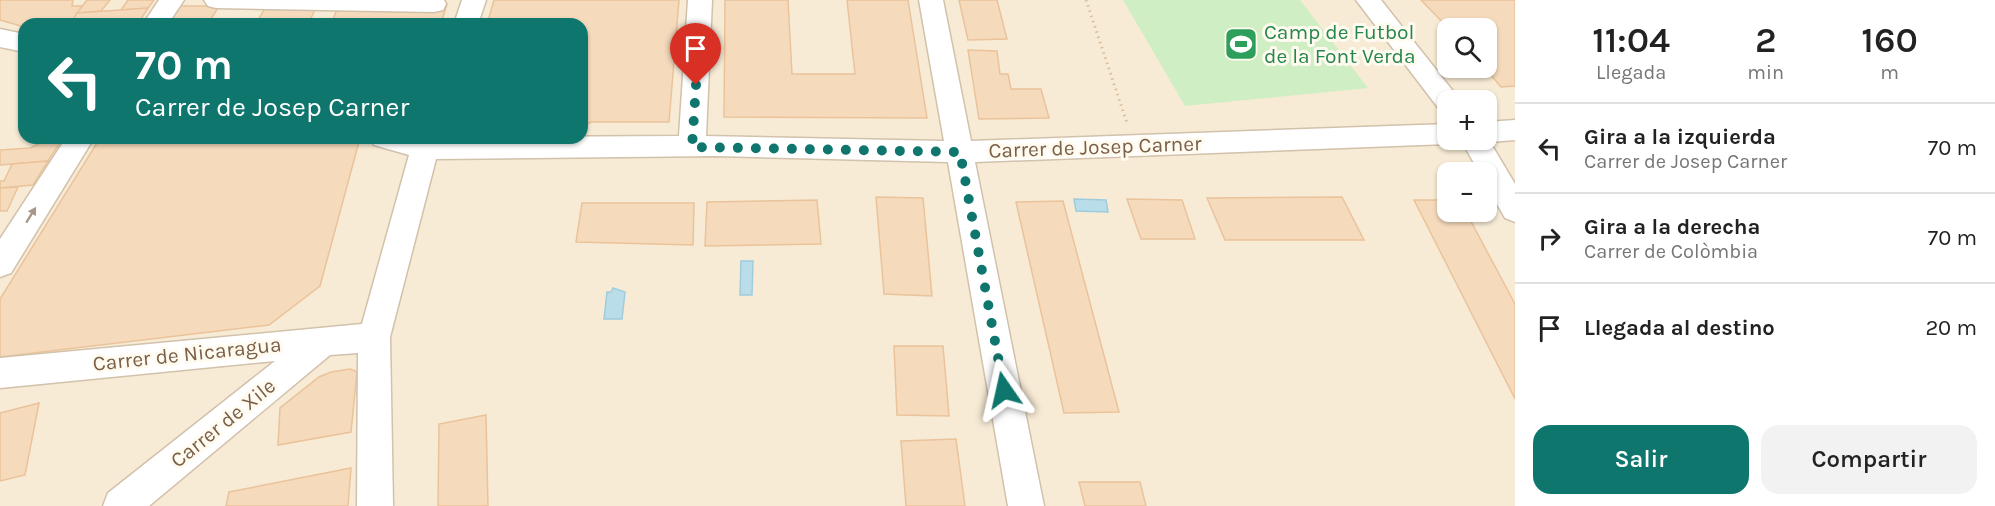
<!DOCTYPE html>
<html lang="es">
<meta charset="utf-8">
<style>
body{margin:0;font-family:Karla,sans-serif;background:#f2f2f2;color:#222;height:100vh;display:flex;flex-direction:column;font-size:22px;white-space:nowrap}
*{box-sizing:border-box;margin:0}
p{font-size:20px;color:#767676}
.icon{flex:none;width:33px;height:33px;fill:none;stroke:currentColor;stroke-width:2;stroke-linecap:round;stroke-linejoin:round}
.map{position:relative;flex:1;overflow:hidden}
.side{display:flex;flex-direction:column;background:#fff;width:480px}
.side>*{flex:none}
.top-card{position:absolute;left:18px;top:18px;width:570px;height:126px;border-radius:18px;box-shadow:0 2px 4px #0004;background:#0f766e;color:#fff;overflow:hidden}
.controls{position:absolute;left:1437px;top:18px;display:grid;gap:12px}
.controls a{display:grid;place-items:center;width:60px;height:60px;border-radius:12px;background:#fff;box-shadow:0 2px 4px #0004;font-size:30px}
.pin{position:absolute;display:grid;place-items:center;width:51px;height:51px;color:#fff;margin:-62px -26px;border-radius:50% 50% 50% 0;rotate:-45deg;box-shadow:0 0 6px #0007}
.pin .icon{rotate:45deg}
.me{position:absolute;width:66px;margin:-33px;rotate:349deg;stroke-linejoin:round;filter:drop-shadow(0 0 4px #0008)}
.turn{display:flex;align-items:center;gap:21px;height:126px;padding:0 18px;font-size:27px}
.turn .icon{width:78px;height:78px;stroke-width:2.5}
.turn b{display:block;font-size:42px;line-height:51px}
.eta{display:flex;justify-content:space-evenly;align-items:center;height:102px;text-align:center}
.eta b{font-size:36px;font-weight:600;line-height:42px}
.primary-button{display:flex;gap:12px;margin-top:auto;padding:12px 18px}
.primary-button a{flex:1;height:69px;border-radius:18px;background:#0f766e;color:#fff;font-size:24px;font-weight:600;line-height:69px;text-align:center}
.primary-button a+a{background:#f2f2f2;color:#222}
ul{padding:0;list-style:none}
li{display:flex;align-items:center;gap:18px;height:90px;padding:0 18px;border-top:2px solid #e0e0e0}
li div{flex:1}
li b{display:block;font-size:22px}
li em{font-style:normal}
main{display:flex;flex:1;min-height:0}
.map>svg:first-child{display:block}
</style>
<main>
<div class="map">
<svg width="1515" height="506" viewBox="0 0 1515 506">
<rect width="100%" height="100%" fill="#fef8e8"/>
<path fill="#f7ebd5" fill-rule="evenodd" d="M0 0H1515V506H0ZM24 24H582V138H24ZM1448 28H1486V68H1448ZM1448 100H1486V140H1448ZM1448 172H1486V212H1448Z"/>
<polygon fill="#d0eec4" points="1123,0 1300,0 1368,88 1185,106"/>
<g fill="#b9deea" stroke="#9fccdd" stroke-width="1.5">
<polygon points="1074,199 1106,200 1108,212 1076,211"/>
<polygon points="741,261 753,261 752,295 740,295"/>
<polygon points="613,288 625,292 622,319 604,319 607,292 611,292"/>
</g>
<g fill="#f6dabc" stroke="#eac39b" stroke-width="1.5">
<polygon points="0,0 73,0 72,6 83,6 70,24 24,24 24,27 0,20"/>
<polygon points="87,0 110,0 101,11 77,13"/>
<polygon points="128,0 154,0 148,8 121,10"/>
<polygon points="494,0 679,0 669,122 591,122 582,126 582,24 487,24"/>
<polygon points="725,0 788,0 792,74 855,74 847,0 908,0 927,118 724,117"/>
<polygon points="959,0 997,0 1007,39 968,40"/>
<polygon points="1421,0 1515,0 1515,86 1501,87 1490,74 1473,76 1467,68 1486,68 1486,28 1448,28"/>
<polygon points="269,1 319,2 308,24 256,24"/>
<polygon points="340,2 447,4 441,24 331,24"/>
<polygon points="177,6 219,6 208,24 162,24"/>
<polygon points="148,8 138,24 70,24 77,13"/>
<polygon points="968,50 997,51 1000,74 1008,74 1011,89 1041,89 1049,118 979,119"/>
<polygon points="43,138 63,138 48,161 0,165 0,150 30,148 39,144"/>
<polygon points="100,138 360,138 320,286 269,325 0,357 0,299"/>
<polygon points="48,161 33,185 0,188 0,181 4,181 12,164"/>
<polygon points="18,187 7,211 0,211 0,188"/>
<polygon points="876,197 923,198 932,296 884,294"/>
<polygon points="1342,197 1364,240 1225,240 1207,198"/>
<polygon points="1127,199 1182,200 1195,239 1141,239"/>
<polygon points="817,200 821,244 705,246 707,202"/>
<polygon points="1414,200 1448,200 1448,212 1466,212 1515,304 1515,399"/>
<polygon points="1063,201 1119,412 1064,413 1016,202"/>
<polygon points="582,203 694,203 693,245 576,242"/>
<polygon points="894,346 943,346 949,416 897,415"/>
<polygon points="350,369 357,372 351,432 278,445 280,408 319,377 331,372"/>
<polygon points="39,403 25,475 0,481 0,413"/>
<polygon points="486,415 488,506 438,506 439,424"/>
<polygon points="956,439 965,506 906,506 901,441"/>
<polygon points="351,468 348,506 226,506 229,492"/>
<polygon points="1079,482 1140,482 1146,506 1085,506"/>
</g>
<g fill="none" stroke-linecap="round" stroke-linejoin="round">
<g stroke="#d2c1ab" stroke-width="3">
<g id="minor">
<polygon points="159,0 184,0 168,24 143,24"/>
<polygon points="204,0 444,0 446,4 443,10 434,12 216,8 208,6"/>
<polygon points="462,0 486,0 478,24 454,24"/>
<polygon points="688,0 712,0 706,136 944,141 919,0 943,0 971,141 1448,124 1448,140 1459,140 1448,144 975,162 1044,506 1008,506 948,162 717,156 436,159 390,337 393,506 357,506 358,353 330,355 149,506 103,506 108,493 275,361 0,388 0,358 362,324 409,155 374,145 370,138 679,136"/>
<polygon points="1356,0 1381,0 1460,100 1448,100 1448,111 1439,109"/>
<polygon points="0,29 24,34 24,52 0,47"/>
<polygon points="1515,120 1515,140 1490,142 1515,184 1515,222 1505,218 1486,185 1486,172 1479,172 1461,140 1486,140 1486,122"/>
<polygon points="66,138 94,138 11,273 0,277 0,239"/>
</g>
</g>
<polyline stroke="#dcbe9f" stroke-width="3" stroke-dasharray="1.5 4" stroke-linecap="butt" points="1086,0 1127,123"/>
<use href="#minor" fill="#fff" fill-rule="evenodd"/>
</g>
<defs><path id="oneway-solid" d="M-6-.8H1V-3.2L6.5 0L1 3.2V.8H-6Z" transform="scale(1.5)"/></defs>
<use fill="#a99888" href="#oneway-solid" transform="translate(31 215) rotate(-58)"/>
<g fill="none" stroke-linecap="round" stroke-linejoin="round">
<polyline stroke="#0f766e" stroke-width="10" stroke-dasharray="0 18" points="696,85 692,147 960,152 1004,390"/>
</g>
<defs>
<g id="stadium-square" transform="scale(1.725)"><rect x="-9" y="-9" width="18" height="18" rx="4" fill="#2e9e5b" stroke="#fffbf0"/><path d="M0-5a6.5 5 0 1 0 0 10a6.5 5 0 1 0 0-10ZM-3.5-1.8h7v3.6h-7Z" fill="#fff"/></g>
</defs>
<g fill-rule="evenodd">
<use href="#stadium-square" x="1241" y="44"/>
</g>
<g text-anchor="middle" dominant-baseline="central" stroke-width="6" stroke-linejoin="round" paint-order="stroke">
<g font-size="21" fill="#27864d" stroke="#fffbf0" text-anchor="start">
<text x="1264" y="32">Camp de Futbol<tspan x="1264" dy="24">de la Font Verda</tspan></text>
</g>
<g font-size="21" fill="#7b6048" stroke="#fffbf0">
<text transform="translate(1095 147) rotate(-2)">Carrer de Josep Carner</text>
<text transform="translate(187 354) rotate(-6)">Carrer de Nicaragua</text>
<text transform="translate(223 423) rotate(-39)">Carrer de Xile</text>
</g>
</g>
</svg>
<div class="controls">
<a><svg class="icon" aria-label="search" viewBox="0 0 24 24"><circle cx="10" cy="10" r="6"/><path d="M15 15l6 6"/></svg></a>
<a>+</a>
<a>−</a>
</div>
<div class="pin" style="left:696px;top:85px;background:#d93025"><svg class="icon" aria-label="arrive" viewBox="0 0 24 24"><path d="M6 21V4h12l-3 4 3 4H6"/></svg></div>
<svg class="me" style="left:1004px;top:390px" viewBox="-20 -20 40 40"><path d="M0-17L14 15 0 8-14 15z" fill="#0f766e" stroke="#fff" stroke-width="4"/></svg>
<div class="top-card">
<div class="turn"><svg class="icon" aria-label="left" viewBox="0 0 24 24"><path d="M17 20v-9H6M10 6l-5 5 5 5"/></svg><div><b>70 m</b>Carrer de Josep Carner</div></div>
</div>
</div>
<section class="side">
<div class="eta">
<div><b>11:04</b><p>Llegada</p></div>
<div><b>2</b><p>min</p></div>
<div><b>160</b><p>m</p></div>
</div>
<ul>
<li><svg class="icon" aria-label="left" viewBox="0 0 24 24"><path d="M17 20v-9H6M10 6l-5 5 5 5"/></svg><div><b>Gira a la izquierda</b><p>Carrer de Josep Carner</p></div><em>70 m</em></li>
<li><svg class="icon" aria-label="right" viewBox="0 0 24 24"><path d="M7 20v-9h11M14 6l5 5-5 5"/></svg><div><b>Gira a la derecha</b><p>Carrer de Colòmbia</p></div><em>70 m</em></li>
<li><svg class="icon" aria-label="arrive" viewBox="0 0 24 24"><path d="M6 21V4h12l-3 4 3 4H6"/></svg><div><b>Llegada al destino</b></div><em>20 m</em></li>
</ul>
<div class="primary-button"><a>Salir</a><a>Compartir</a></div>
</section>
</main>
